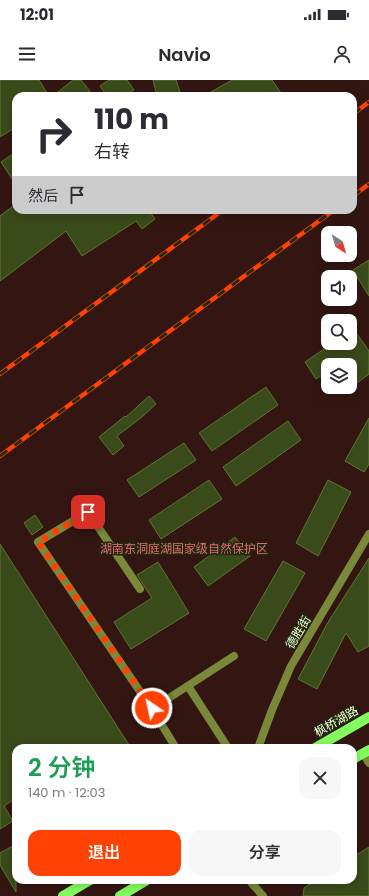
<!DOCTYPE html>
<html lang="zh">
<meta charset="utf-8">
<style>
body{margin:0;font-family:Poppins,"Noto Sans SC",sans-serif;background:#f7f7f7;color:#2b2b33;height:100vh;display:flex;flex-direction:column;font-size:15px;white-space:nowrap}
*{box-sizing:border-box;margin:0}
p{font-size:13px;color:#7c7c81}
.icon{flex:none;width:22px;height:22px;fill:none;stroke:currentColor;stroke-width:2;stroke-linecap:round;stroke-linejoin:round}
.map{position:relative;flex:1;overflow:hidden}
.side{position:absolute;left:12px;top:664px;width:345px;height:140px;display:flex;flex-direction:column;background:#fff;border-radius:12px;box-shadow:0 2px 10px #0003}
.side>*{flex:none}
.top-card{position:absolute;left:12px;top:12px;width:345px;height:122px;border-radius:12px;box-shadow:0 2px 10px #0003;background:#fff;color:#2b2b33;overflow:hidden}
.needle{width:26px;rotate:143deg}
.fabs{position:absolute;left:321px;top:146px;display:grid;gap:8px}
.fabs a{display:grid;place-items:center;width:36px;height:36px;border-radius:8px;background:#fff;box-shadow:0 2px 10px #0003;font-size:20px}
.pin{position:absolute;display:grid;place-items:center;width:34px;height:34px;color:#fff;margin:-17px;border-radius:8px;box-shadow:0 2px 6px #0006}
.me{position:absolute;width:44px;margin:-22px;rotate:326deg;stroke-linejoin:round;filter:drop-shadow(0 0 3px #0008)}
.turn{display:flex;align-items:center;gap:14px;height:84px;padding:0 16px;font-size:18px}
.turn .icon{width:52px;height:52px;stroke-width:2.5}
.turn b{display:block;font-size:28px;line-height:34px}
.then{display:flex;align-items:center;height:38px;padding:0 16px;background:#0003;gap:8px;font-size:15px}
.round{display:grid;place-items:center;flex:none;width:42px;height:42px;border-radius:12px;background:#f7f7f7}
.overview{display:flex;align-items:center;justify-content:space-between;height:68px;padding:0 16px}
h1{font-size:24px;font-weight:600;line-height:30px;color:#1e9e55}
.primary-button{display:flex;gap:8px;margin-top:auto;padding:8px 16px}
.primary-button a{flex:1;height:46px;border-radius:12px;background:#ff4203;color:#fff;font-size:16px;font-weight:600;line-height:46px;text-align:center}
.primary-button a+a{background:#f7f7f7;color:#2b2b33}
.status{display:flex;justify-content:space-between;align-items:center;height:28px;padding:0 20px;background:#fff;direction:ltr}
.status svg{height:11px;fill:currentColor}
header{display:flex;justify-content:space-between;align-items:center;height:52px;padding:0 16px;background:#fff;font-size:18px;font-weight:600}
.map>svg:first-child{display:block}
</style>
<div class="status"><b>12:01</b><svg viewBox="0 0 49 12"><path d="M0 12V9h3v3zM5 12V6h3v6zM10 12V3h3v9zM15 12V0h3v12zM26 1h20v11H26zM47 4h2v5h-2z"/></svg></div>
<header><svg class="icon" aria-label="menu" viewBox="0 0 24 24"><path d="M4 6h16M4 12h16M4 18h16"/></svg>Navio<svg class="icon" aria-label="person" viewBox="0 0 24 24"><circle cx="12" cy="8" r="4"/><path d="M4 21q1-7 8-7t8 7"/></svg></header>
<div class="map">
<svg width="369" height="816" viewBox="0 0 369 816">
<rect width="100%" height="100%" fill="#21290f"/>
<path fill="#331612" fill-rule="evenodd" d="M0 0H369V816H0ZM16 16H353V130H16ZM328 153H350V175H328ZM328 197H350V219H328ZM328 241H350V263H328ZM328 285H350V307H328ZM16 668H353V800H16Z"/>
<g fill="#3a4b1b" stroke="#5d772c">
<polygon points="0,0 39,0 49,16 16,16 16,47 0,57"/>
<polygon points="73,0 81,0 90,11 83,16 53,16"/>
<polygon points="109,0 127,0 134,10 125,16 107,16 100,6"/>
<polygon points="153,0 176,0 180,12 166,16 157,16"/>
<polygon points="232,0 272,0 283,16 204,16"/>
<polygon points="16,72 16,105 1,82"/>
<polygon points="16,124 16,130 153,130 150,132 155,139 142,149 136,141 82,176 66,151 0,201 0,136"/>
<polygon points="369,180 369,216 353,190"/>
<polygon points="350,244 369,271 369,294 350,308 350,285 328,285 328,291 316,299 305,282 333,263 350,263"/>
<polygon points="266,307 278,325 212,371 199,353"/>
<polygon points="149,316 156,324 142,337 117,356 124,366 113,375 99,357 125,336 126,337"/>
<polygon points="369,338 369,384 364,392 345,381"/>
<polygon points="288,341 301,360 236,406 223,387"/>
<polygon points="184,363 196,380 139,417 127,400"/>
<polygon points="209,400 222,419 161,459 149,440"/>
<polygon points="328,400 351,412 318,476 296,463"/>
<polygon points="35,435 43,447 32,455 24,443"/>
<polygon points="235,457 250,476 208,506 194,487"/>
<polygon points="0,464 131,668 16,668 16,718 4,726 13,741 0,749"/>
<polygon points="369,478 369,566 358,572 346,553 317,609 298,599 327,544"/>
<polygon points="283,481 305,493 266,561 244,549"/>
<polygon points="158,482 189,533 131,569 114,542 152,518 137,495"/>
<polygon points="16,764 16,812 0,785 0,773"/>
<polygon points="369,767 369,816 303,816 304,808 317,800 353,800 353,777"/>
</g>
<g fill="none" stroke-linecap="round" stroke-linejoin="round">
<g stroke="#7a8939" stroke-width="8">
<polyline points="140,509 88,432 38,462 152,629"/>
<polyline points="188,606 228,668"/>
<polyline points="176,668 152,629 234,576"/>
<polyline points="258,668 272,630 291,586 369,454"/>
<polyline points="363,673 369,683"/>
<polyline points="249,800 263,816"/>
</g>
<g stroke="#82ff5e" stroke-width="10">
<polyline points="315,668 369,637"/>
<polyline points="353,679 369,670"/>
<polyline points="63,816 90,800"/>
<polyline points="120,816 147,800"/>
</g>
<g stroke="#ff4203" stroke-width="4.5">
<g id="rail">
<polyline points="353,34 369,22"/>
<polyline points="353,116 369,104"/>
<polyline points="0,294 223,130"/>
<polyline points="0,376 334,130"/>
</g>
</g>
<use href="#rail" stroke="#21290f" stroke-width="3" stroke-dasharray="9" stroke-linecap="butt"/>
</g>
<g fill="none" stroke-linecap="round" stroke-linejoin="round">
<polyline stroke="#ff4203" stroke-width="7" stroke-dasharray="0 12.6" points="88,432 38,462 152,628"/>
</g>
<g text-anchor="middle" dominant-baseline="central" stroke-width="3" stroke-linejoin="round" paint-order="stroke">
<g font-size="12" fill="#e56672" stroke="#21290f">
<text x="184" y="468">湖南东洞庭湖国家级自然保护区</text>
</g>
<g font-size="12" fill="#f4ffd7" stroke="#21290f">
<text transform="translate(298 552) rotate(-59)">德胜街</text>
<text transform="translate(336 641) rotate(-30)">枫桥湖路</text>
</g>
</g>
</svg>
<div class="fabs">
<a><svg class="needle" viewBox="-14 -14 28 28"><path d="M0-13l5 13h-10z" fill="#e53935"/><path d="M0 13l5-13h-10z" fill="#7c7c81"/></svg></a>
<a><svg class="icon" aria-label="sound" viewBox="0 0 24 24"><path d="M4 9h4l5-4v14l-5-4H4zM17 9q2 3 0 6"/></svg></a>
<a><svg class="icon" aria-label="search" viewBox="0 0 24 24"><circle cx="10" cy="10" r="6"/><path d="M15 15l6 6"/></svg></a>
<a><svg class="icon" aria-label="layers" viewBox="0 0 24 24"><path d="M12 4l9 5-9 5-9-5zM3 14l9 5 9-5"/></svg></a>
</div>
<div class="pin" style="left:88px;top:432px;background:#d93025"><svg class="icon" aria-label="arrive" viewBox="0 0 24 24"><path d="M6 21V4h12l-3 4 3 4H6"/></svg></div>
<svg class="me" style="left:152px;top:628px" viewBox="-20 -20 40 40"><circle r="17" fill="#ff4203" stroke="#fff" stroke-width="3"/><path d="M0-11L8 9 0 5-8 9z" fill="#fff"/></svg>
<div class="top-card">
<div class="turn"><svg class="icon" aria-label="right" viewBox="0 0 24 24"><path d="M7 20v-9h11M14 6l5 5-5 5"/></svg><div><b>110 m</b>右转</div></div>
<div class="then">然后<svg class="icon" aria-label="arrive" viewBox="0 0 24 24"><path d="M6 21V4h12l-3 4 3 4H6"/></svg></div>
</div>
<section class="side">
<div class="overview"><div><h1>2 分钟</h1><p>140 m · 12:03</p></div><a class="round"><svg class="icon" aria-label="close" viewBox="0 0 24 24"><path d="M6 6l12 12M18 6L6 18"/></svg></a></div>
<div class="primary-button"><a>退出</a><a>分享</a></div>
</section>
</div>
